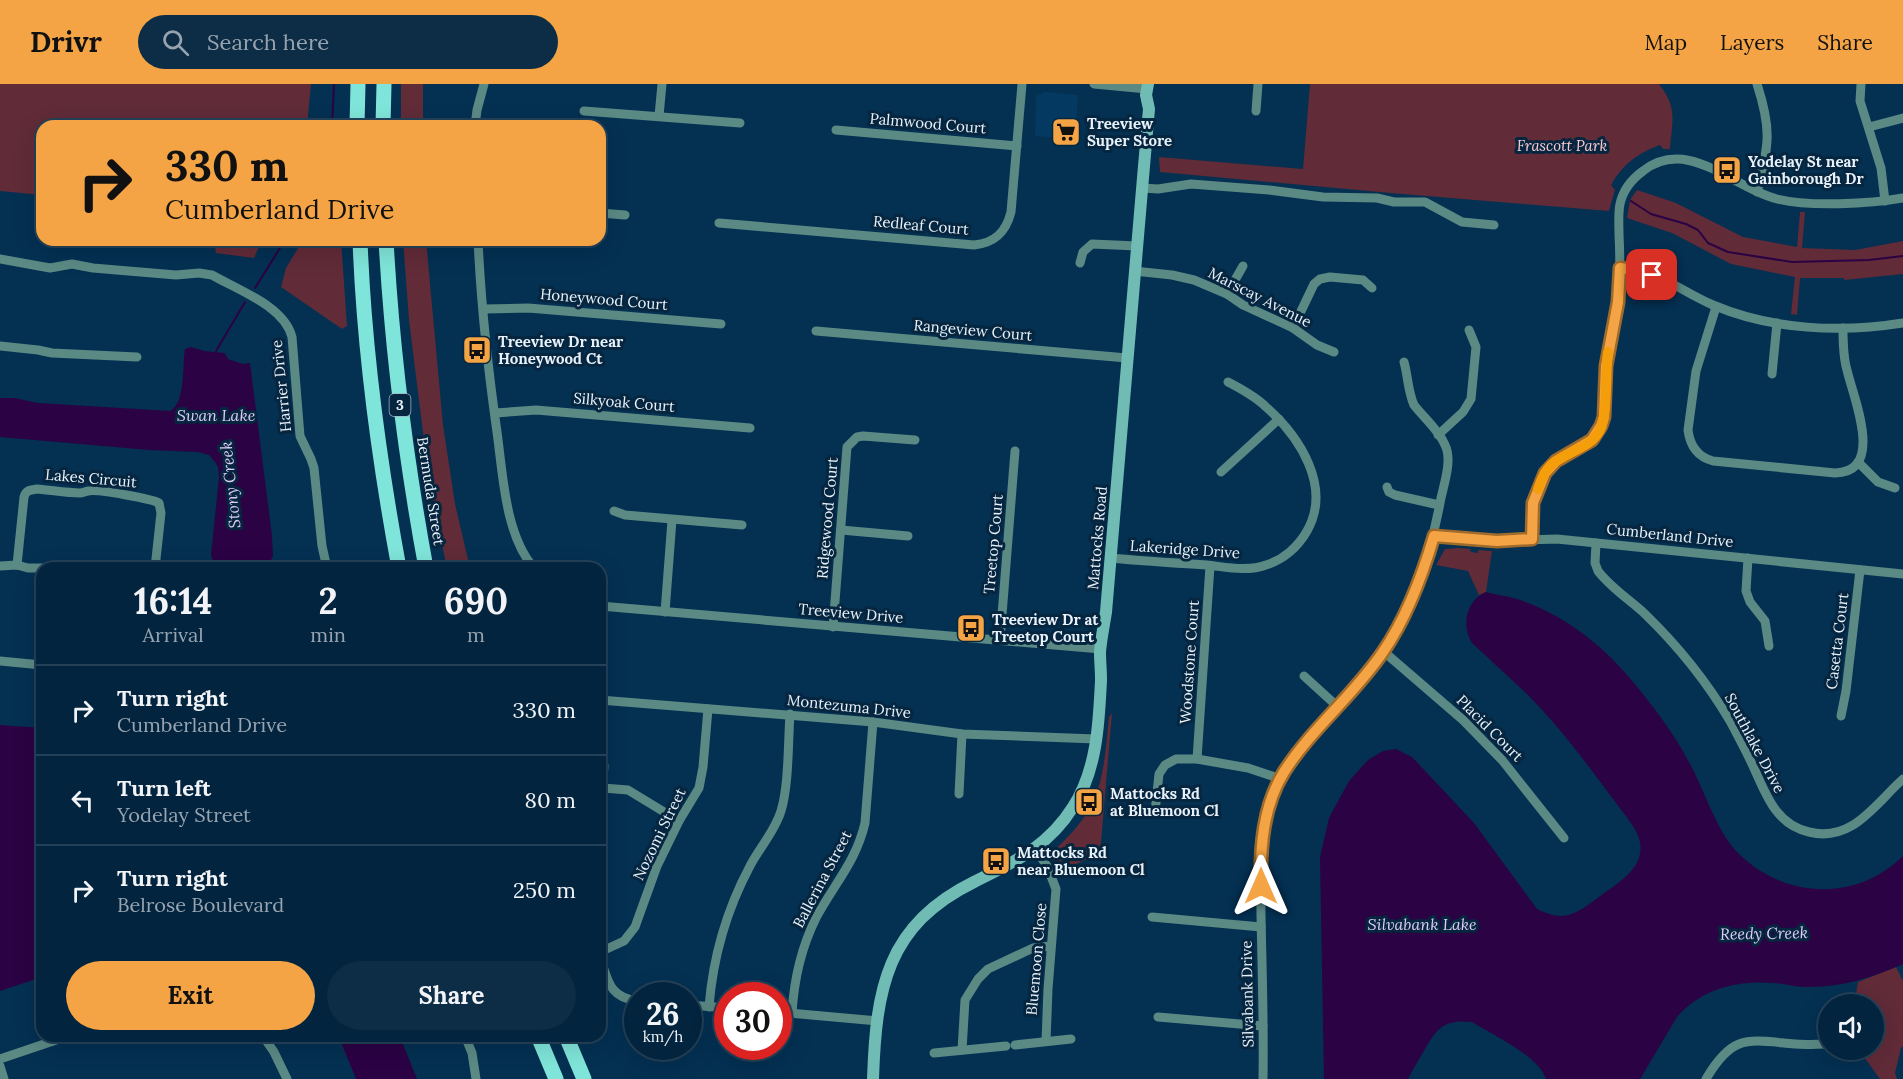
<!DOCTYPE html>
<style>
body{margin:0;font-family:Lora,serif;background:#0d2c45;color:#f1f3f6;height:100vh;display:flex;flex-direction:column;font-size:22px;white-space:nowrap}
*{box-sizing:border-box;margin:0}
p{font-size:20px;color:#97a4b0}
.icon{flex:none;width:33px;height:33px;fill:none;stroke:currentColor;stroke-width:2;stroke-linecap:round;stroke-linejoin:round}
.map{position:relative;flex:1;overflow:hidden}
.drawer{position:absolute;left:36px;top:478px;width:570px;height:480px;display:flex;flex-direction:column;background:#03243e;border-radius:18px;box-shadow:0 6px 24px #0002,0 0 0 2px #244158}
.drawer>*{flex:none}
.top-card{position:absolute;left:36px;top:36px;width:570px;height:126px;border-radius:18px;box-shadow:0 6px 24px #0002,0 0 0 2px #244158;background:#f4a444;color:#111;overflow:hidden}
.buttons{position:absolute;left:1818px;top:910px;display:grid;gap:12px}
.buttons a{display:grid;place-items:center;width:66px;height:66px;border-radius:50%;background:#03243e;box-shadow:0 6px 24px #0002,0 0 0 2px #244158;font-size:30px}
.speed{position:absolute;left:624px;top:898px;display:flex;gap:12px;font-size:30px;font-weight:700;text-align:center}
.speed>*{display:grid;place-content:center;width:78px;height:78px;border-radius:50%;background:#03243e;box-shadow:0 6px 24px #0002,0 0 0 2px #244158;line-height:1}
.speed small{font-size:15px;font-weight:400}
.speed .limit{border:9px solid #d22;background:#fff;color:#111}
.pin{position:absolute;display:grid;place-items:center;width:51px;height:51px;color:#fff;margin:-26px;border-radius:12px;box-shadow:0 3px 9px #0006}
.me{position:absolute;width:66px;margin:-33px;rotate:0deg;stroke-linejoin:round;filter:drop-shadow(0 0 4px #0008)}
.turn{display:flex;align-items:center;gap:21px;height:126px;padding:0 30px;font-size:27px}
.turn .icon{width:78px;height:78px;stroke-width:2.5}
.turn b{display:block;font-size:42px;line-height:51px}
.eta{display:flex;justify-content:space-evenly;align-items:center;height:102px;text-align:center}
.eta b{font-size:36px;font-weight:700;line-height:42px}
.primary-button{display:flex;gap:12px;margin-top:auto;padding:12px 30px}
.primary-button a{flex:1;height:69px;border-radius:36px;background:#f4a444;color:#111;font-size:24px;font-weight:700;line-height:69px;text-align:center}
.primary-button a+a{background:#0d2c45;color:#f1f3f6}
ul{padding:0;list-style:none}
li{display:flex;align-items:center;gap:18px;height:90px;padding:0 30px;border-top:2px solid #244158}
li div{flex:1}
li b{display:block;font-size:22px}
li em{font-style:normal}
header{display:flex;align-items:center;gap:36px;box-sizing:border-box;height:84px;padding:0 30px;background:#f4a444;color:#111}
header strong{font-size:28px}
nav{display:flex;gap:33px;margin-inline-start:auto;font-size:21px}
.search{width:420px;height:54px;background:#0d2c45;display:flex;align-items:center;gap:15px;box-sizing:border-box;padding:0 21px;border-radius:33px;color:#97a4b0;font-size:22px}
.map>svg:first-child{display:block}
</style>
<header>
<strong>Drivr</strong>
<div class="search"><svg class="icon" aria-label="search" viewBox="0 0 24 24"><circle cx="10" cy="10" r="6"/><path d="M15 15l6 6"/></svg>Search here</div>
<nav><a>Map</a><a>Layers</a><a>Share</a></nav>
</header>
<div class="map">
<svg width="1903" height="995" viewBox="0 0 1903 995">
<rect width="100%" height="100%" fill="#043052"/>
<polygon fill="#043a61" points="1045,8 1078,11 1075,55 1035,52 1036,12"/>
<g fill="#612b38">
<polygon points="0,0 311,0 307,42 42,42 42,111 0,107"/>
<rect x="401" y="0" width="22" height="42"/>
<path d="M1310 0H1659C1678 24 1672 37 1670 65H1663L1660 61C1638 69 1623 80 1611 101L1615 106 1609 127 1391 109 1160 88 1159 73 1303 85Z"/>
<polygon points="1637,106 1676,119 1743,153 1797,163 1800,128 1805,128 1802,164 1855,166 1903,157 1903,190 1844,196 1844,194 1800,194 1797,231 1791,230 1795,193 1731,180 1672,149 1627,134 1630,116"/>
<polygon points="214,156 262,156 254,174 216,169"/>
<polygon points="303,156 341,156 347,242 342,245 281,203 286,184"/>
<polygon points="403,156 426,156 443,341 455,420 470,484 447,484 430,405 409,236"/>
<polygon points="1459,464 1470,465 1471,468 1478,469 1478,466 1492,467 1486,508 1479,511 1468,487 1436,481 1445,465"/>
<path d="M1112 629 1100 770 1059 787 1050 770C1067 755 1085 736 1094 716 1105 690 1106 660 1109 633Z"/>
<polygon points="1896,883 1903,897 1903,962 1901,964 1895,989 1897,995 1880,995 1859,966 1874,966 1874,921 1854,921 1858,898"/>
</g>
<g fill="#2b0244">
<path d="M191 263 204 267 225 269 228 275 243 280 250 279 272 452 273 472 267 484H215L211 471 219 393 218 383 215 378 209 371 198 368 149 366 0 353V314H14L38 319 170 327C186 319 182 281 185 265Z"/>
<path d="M1486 508C1496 511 1507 512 1517 515 1564 530 1604 562 1634 599 1655 625 1676 652 1691 682 1705 708 1718 750 1739 770 1785 815 1857 818 1903 772V880C1871 894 1840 904 1805 903 1794 903 1784 899 1773 899 1737 896 1701 905 1677 933L1640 995H1546C1539 972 1493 951 1472 938 1446 935 1437 943 1425 965 1419 975 1413 985 1408 995H1324L1320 773 1329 734 1349 697 1368 676 1383 667 1396 665 1412 673 1474 739 1537 825C1566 839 1575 830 1599 813 1616 800 1645 785 1640 758 1637 744 1624 730 1616 719 1588 681 1559 642 1526 609 1508 592 1490 576 1472 559 1461 542 1466 516 1486 508Z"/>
<polygon points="0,641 42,644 42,893 0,907"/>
<polygon points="339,953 400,953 417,995 356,995"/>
</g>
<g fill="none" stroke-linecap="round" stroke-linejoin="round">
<g stroke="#2b0244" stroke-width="2">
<polyline points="332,42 334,0"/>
<polyline points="1631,117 1651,130 1686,140 1698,146 1708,159 1728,168 1792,178 1869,176 1903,172"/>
<polyline points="255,204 285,156"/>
<polyline points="216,267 245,218"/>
</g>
<g stroke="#5b8984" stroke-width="9">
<polyline points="1094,0 1147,5"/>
<polyline points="1861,0 1860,17 1881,84 1885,117"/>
<polyline points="584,27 740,39"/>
<polyline points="1256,27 1258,0"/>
<polyline points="659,32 662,0"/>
<polyline points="475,42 477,26 484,0"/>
<polyline points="1869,43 1903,34"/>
<polyline points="836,46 1017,62"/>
<polyline points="1142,104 1158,105 1191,100 1269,106 1323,113 1377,114 1394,118 1425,118 1462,138 1494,141"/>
<path d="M1757 108C1769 61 1772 46 1757 0"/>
<polyline points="600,129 625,131"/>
<path d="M719 139 974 161C995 159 1006 148 1011 128L1022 0"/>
<path d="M478 156C481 220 488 285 497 348 503 391 505 451 534 484"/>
<path d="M0 175 50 184 72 180 93 184 176 191 199 189 212 191C238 206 284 222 292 253L300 352 311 375 314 384 322 462 327 484"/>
<polyline points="1080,179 1083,168 1092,160 1137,162"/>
<path d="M1620 184C1627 185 1635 185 1643 187 1667 194 1689 211 1713 221 1772 246 1841 249 1903 239"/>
<polyline points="1134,187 1172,191 1194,196 1227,210 1243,221 1293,244 1317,261 1334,268"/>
<polyline points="1227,210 1243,182"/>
<path d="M1716 223 1696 287 1688 346C1690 362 1698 373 1713 377L1835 389C1886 388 1853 313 1847 286 1843 273 1843 258 1843 244"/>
<polyline points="484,225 528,224 721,240"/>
<polyline points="1293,244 1314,200 1320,195 1330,193 1363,196 1372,204"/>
<polyline points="816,247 1127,274"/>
<polyline points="0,262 38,266 52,269 137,273"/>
<polyline points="1772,290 1777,239"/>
<polyline points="495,329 536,326 750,344"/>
<polyline points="1438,351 1463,328 1471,315 1476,263 1469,246"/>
<polyline points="1858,378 1878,398 1895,404"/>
<polyline points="1221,388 1279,335"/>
<polyline points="1387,403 1389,408 1395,411 1439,421"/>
<polyline points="614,427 625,431 742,441"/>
<polyline points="841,446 908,452"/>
<polyline points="1433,452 1497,457 1557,455 1903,490"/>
<path d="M1532 455C1531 432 1532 405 1547 386 1564 364 1601 363 1604 331 1605 312 1604 292 1607 273 1610 250 1617 228 1619 206 1620 187 1620 169 1619 151 1619 141 1618 130 1620 120 1623 106 1632 95 1643 87 1688 52 1733 104 1777 115 1809 123 1870 120 1903 114"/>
<path d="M1596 459 1595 479 1598 487C1611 504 1630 516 1645 530 1678 562 1707 598 1730 637 1738 652 1746 667 1753 682 1766 710 1775 740 1809 748 1852 759 1875 720 1903 695"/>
<path d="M1110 474C1142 477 1174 479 1207 481 1226 483 1247 488 1266 481 1283 476 1298 463 1307 447 1332 403 1300 353 1266 323 1255 312 1241 305 1228 298"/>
<polyline points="1748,474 1746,507 1750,518 1765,537 1769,562"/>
<path d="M17 481 24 413C26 406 30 406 37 405 51 406 66 409 80 409 83 409 86 407 89 407 97 405 153 415 159 419L161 429 155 484"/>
<polyline points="0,482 17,481 28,484 47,484"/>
<polyline points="83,484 98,483 108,484"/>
<polyline points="600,522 1101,565"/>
<polyline points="665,528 672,436"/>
<polyline points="833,543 847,363 857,353 863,352 915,356"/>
<polyline points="1000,556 1015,367"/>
<polyline points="1383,567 1463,636 1502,676 1564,754"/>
<polyline points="0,577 42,581"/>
<polyline points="1304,592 1338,623"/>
<polyline points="600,616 873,638 962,650 1096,655"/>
<polyline points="1841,632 1846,607 1860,486"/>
<polyline points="1197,675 1210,482"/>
<polyline points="603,704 628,706 679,737"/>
<polyline points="959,710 962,650"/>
<polyline points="1155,728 1159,690 1165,681 1176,675 1197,675 1248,684 1281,695"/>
<polyline points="600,731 604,682"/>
<polyline points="1035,765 1047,782 1056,805 1048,905 1046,957"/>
<polyline points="1152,833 1261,843"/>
<polyline points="600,868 624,857 635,843 657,782 679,737 699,704 703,683 708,625"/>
<path d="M600 873C608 896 609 914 638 917"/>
<polyline points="688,921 728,924"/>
<path d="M709 923C713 872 726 827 750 782 760 763 775 747 781 727 789 701 788 658 790 630"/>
<polyline points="778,928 878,937"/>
<path d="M792 929C794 896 801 864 816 834 834 800 856 778 865 739L873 638"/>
<polyline points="1158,933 1263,942"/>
<polyline points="263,952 274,968 287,995"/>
<polyline points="465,952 472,969 476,995"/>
<polyline points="1015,961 1071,955"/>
<polyline points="962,966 965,916 978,895 988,885 1033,864 1051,862"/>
<polyline points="934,969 1006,962"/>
<polyline points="0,975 68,952"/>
<polyline points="0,982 4,995"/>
<path d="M1263 995C1264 940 1262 886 1261 831 1261 797 1257 761 1268 727 1285 674 1325 641 1359 599 1403 547 1428 485 1440 419 1443 402 1453 377 1445 361 1439 346 1424 334 1414 321 1408 308 1408 292 1404 278"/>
<path d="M1706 995C1733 949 1748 956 1795 960 1806 961 1817 960 1828 960"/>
</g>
<path stroke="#70bcb4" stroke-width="12" d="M873 995C876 906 886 841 974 798 1014 778 1048 763 1073 723 1097 686 1099 639 1101 596 1101 586 1100 577 1100 568 1101 555 1104 541 1106 528L1144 82 1149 25 1146 11 1148 0"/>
<g stroke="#7fe4d9" stroke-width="15">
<polyline points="357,42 358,0"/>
<polyline points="383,42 384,0"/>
<path d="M360 156C364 266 379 376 399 484"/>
<path d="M386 156C392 266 406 376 426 484"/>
<polyline points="538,952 556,995"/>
<polyline points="566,952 584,995"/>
</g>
</g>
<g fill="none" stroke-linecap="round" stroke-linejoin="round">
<g stroke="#9f6b2c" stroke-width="15">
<path id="route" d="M1261 802C1260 763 1263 722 1284 688 1312 644 1354 611 1383 568 1407 533 1422 493 1434 452L1497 457 1532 455 1533 419 1545 389 1556 377 1592 356 1601 342 1604 333 1606 282 1618 218 1620 184 1644 187 1652 191"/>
</g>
<use href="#route" stroke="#f4a444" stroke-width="10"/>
<path stroke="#f59e0b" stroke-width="10" d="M1538 405C1541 396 1544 388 1551 381 1565 368 1591 364 1600 346 1608 331 1605 288 1608 268"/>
</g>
<defs>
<g id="supermarket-square" transform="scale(1.5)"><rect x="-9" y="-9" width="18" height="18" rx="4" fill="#f4a444" stroke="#062640"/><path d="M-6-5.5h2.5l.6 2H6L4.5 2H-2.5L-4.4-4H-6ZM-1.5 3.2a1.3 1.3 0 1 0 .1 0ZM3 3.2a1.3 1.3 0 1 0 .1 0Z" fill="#111"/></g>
<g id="bus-square" transform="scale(1.5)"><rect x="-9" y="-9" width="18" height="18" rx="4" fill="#f4a444" stroke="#062640"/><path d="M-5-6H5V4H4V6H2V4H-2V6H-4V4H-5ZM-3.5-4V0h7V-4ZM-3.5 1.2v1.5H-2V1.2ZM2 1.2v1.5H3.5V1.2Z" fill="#111"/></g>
</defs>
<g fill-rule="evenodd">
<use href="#supermarket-square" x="1066" y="48"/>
<use href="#bus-square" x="1727" y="86"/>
<use href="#bus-square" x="477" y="266"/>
<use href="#bus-square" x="971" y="544"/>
<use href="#bus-square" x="1089" y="718"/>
<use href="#bus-square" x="996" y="777"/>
</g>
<g text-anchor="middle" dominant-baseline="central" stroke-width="6" stroke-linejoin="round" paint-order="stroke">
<rect fill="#062640" stroke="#a5b5c2" stroke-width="1.5" x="389.5" y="310" width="21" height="22" rx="4.5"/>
<g font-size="14" font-weight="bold" fill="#e9f2fa">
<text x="400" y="321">3</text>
</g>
<g font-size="15" fill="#e9f2fa" stroke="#062640">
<text transform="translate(928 39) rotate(5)">Palmwood Court</text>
<text transform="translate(921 141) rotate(5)">Redleaf Court</text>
<text transform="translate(1260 213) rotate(27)">Marscay Avenue</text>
<text transform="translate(604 215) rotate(5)">Honeywood Court</text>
<text transform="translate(973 246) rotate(5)">Rangeview Court</text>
<text transform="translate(281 302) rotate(-96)">Harrier Drive</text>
<text transform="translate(624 318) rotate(5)">Silkyoak Court</text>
<text transform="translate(91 394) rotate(5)">Lakes Circuit</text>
<text transform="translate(431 407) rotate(81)">Bermuda Street</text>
<text transform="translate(827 434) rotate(-85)">Ridgewood Court</text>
<text transform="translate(1670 451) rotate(6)">Cumberland Drive</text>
<text transform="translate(1097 454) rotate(-85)">Mattocks Road</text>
<text transform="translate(993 460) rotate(-85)">Treetop Court</text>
<text transform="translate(1185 465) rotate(4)">Lakeridge Drive</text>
<text transform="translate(851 529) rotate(5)">Treeview Drive</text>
<text transform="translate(1837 557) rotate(-83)">Casetta Court</text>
<text transform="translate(1189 578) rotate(-86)">Woodstone Court</text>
<text transform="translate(849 622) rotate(6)">Montezuma Drive</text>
<text transform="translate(1490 644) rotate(45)">Placid Court</text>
<text transform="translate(1755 659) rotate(62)">Southlake Drive</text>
<text transform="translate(659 750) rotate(-64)">Nozomi Street</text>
<text transform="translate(822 795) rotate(-62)">Ballerina Street</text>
<text transform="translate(1036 875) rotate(-85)">Bluemoon Close</text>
<text transform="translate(1247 910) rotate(-91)">Silvabank Drive</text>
</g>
<g font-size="15" font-weight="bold" fill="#e9f2fa" stroke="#062640" text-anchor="start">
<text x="1087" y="39">Treeview<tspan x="1087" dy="17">Super Store</tspan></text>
<text x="1748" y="77">Yodelay St near<tspan x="1748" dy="17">Gainborough Dr</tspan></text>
<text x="498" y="257">Treeview Dr near<tspan x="498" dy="17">Honeywood Ct</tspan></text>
<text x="992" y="535">Treeview Dr at<tspan x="992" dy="17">Treetop Court</tspan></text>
<text x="1110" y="709">Mattocks Rd<tspan x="1110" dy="17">at Bluemoon Cl</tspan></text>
<text x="1017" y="768">Mattocks Rd<tspan x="1017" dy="17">near Bluemoon Cl</tspan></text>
</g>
<g font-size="15" font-style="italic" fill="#fac8d0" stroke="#062640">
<text x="1562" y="61">Frascott Park</text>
</g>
<g font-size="16" font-style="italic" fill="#dfcbf3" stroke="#062640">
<text x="216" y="331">Swan Lake</text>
<text transform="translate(230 401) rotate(-96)">Stony Creek</text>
<text x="1422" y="840">Silvabank Lake</text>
<text transform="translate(1764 849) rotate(-1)">Reedy Creek</text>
</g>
</g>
</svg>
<div class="buttons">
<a><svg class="icon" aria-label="sound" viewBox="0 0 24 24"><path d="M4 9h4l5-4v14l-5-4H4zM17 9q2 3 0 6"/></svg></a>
</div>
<div class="speed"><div>26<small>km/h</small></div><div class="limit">30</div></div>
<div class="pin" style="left:1652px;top:191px;background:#d93025"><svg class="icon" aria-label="arrive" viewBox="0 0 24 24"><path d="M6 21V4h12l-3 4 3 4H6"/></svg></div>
<svg class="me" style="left:1261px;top:802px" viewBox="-20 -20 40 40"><path d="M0-17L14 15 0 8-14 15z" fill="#f4a444" stroke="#fff" stroke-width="4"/></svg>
<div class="top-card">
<div class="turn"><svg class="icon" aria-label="right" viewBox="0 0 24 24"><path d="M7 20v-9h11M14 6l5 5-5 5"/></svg><div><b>330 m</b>Cumberland Drive</div></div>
</div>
<section class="drawer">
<div class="eta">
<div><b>16:14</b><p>Arrival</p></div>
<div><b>2</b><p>min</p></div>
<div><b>690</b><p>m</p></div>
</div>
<ul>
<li><svg class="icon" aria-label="right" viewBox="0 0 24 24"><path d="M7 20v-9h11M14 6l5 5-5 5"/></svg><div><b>Turn right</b><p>Cumberland Drive</p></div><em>330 m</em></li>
<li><svg class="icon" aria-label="left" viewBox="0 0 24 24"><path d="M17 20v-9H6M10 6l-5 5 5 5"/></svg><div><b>Turn left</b><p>Yodelay Street</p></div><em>80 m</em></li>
<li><svg class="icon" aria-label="right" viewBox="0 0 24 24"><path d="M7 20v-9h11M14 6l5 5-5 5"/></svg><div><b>Turn right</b><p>Belrose Boulevard</p></div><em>250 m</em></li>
</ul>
<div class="primary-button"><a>Exit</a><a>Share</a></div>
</section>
</div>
